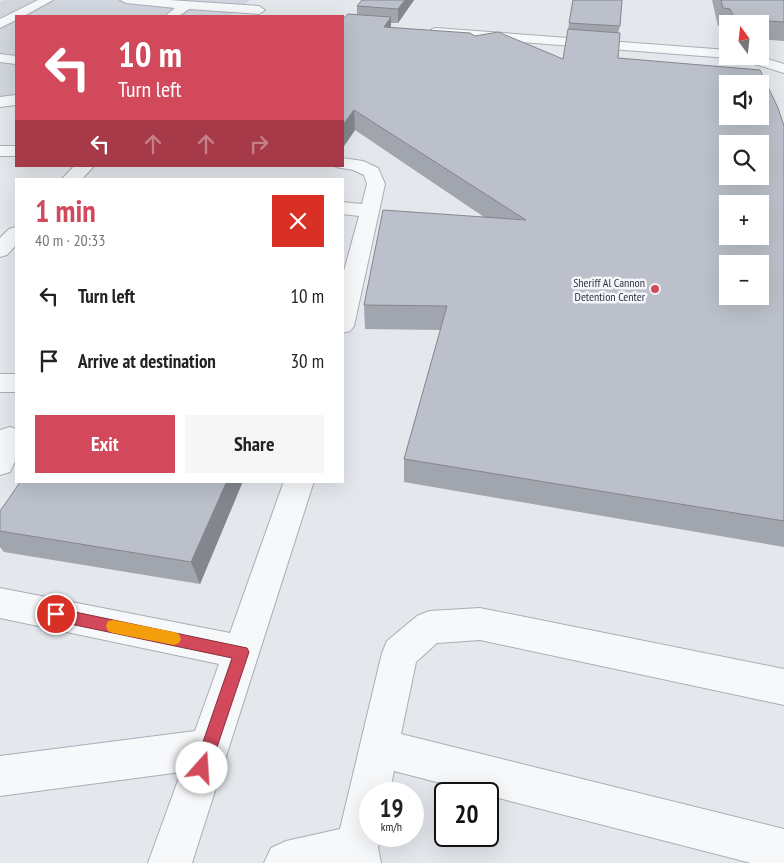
<!DOCTYPE html>
<meta charset="utf-8">
<style>
body{margin:0;font-family:"PT Sans Narrow",sans-serif;background:#f6f6f6;color:#222;height:100vh;display:flex;flex-direction:column;font-size:19px;white-space:nowrap}
*{box-sizing:border-box;margin:0}
p{font-size:16px;color:#767676}
.icon{flex:none;width:28px;height:28px;fill:none;stroke:currentColor;stroke-width:2;stroke-linecap:round;stroke-linejoin:round}
.map{position:relative;flex:1;overflow:hidden}
.panel{position:absolute;left:15px;top:178px;width:329px;height:305px;display:flex;flex-direction:column;background:#fff;border-radius:0px;box-shadow:0 5px 20px #0002}
.panel>*{flex:none}
.banner{position:absolute;left:15px;top:15px;width:329px;height:152px;border-radius:0px;box-shadow:0 5px 20px #0002;background:#d1495b;color:#fff;overflow:hidden}
.needle{width:32px;rotate:345deg}
.tools{position:absolute;left:719px;top:15px;display:grid;gap:10px}
.tools a{display:grid;place-items:center;width:50px;height:50px;border-radius:0px;background:#fff;box-shadow:0 5px 20px #0002;font-size:25px}
.speed{position:absolute;left:359px;top:782px;display:flex;gap:10px;font-size:25px;font-weight:700;text-align:center}
.speed>*{display:grid;place-content:center;width:65px;height:65px;border-radius:50%;background:#fff;box-shadow:0 5px 20px #0002;line-height:1}
.speed small{font-size:12px;font-weight:400}
.speed .limit{border:2px solid #111;border-radius:8px;background:#fff;color:#111}
.pin{position:absolute;display:grid;place-items:center;width:42px;height:42px;color:#fff;margin:-21px;border:2px solid #fff;border-radius:50%;box-shadow:0 1px 5px #0007}
.me{position:absolute;width:55px;margin:-28px;rotate:19deg;stroke-linejoin:round;filter:drop-shadow(0 0 4px #0008)}
.turn{display:flex;align-items:center;gap:18px;height:105px;padding:0 20px;font-size:22px}
.turn .icon{width:65px;height:65px;stroke-width:2.5}
.turn b{display:block;font-size:35px;line-height:42px}
.lanes{display:flex;align-items:center;height:48px;padding:0 20px;background:#0003;justify-content:center;gap:25px;direction:ltr}
.lanes .off{opacity:.35}
.round{display:grid;place-items:center;flex:none;width:52px;height:52px;border-radius:0px;background:#f6f6f6}
.summary{display:flex;align-items:center;justify-content:space-between;height:85px;padding:0 20px}
h1{font-size:30px;font-weight:700;line-height:38px;color:#d1495b}
.button{display:flex;gap:10px;margin-top:auto;padding:10px 20px}
.button a{flex:1;height:58px;border-radius:0px;background:#d1495b;color:#fff;font-size:20px;font-weight:700;line-height:58px;text-align:center}
.button a+a{background:#f6f6f6;color:#222}
ul{padding:0;list-style:none}
li{display:flex;align-items:center;gap:15px;height:65px;padding:0 20px}
li div{flex:1}
li b{display:block;font-size:19px}
li em{font-style:normal}
.map>svg:first-child{display:block}
</style>
<div class="map">
<svg width="784" height="863" viewBox="0 0 784 863">
<rect width="100%" height="100%" fill="#e4e7ec"/>
<polygon fill="#d2d6de" points="4,0 250,0 230,16 16,16 16,100 0,101 0,2"/>
<g fill="none" stroke-linecap="round" stroke-linejoin="round">
<g stroke="#a9aeb7" stroke-width="2">
<g id="minor">
<polygon points="38,0 53,0 24,16 16,16 16,20 0,28 0,19"/>
<polygon points="120,0 169,0 259,6 265,10 259,14 189,9 179,16 165,16 175,8 126,3"/>
<polygon points="436,28 728,50 728,56 733,56 728,58 432,35 430,32 432,29"/>
<polygon points="0,54 16,56 16,64 0,62"/>
<polygon points="736,56 758,56 784,64 784,73 738,59"/>
<polygon points="16,95 16,105 0,107 0,97"/>
<rect x="0" y="146" width="16" height="10"/>
<polygon points="342,158 363,161 378,168 385,184 354,326 350,331 342,333 342,278 359,216 342,214 342,202 362,204 367,184 364,175 353,170 336,167 342,166"/>
<polygon points="74,166 94,166 82,179 62,179"/>
<polygon points="16,227 16,245 7,255 0,257 0,238 9,229"/>
<rect x="0" y="374" width="16" height="18"/>
<polygon points="10,427 16,429 16,459 10,472 0,475 0,430"/>
<polygon points="284,481 314,481 192,863 148,863 181,772 0,796 0,756 195,731 219,664 0,618 0,588 230,633"/>
<polygon points="480,608 784,669 784,705 480,640 437,643 416,662 401,734 784,829 784,863 751,863 394,771 389,794 370,794 370,836 381,836 378,847 381,863 264,863 271,848 286,841 340,829 382,653 387,641 417,616 429,611"/>
</g>
</g>
<use href="#minor" fill="#f7f8fa" fill-rule="evenodd"/>
</g>
<g fill="#a1a5ae">
<polygon points="362,0 414,0 398,23 391,23 391,27 475,36 563,59 573,0 620,26 618,33 618,58 784,126 784,547 404,482 404,459 441,330 365,329 364,305 484,217 355,130 342,149 357,14 357,6"/>
<polygon points="712,0 784,0 784,41 760,39 760,24 728,24 728,34 724,26 718,26"/>
<polygon points="243,481 200,584 4,552 0,547 0,511"/>
</g>
<g fill="#83868d">
<polygon points="405,0 414,0 398,23 398,9"/>
<polygon points="391,17 391,35 384,27"/>
<polygon points="354,110 355,130 342,149 342,126"/>
<polygon points="227,481 243,481 200,584 191,562"/>
</g>
<g fill="#bbc0ca" stroke="#83868d" fill-rule="evenodd">
<polygon points="362,0 405,0 398,9 357,6"/>
<polygon points="573,0 622,0 620,26 569,23"/>
<polygon points="721,0 784,0 784,22 735,19 730,9 723,8"/>
<path d="M348 14 391 17 384 27 470 33 475 36 498 32 563 59 568 29 620 33 618 58 760 70 778 108 784 126V521L404 459 447 306 364 305 383 210 526 220 354 110 342 126V20ZM728 84H760V116H728ZM728 144H760V176H728ZM728 204H760V236H728ZM728 264H760V296H728Z"/>
<polygon points="21,481 227,481 191,562 0,531 0,511"/>
</g>
<polygon fill="#d1495b" stroke="#882f3b" points="56,608 247,648 249,652 208,774 202,777 196,774 194,768 232,658 56,621 51,619 49,614 51,610"/>
<polygon fill="#f59e0b" points="113,620 174,632 179,634 181,639 179,643 174,645 113,633 108,631 106,626 108,621"/>
<circle fill="#d1495b" stroke="#f4f6f9" stroke-width="2" cx="655" cy="289" r="5"/>
<g text-anchor="middle" dominant-baseline="central" stroke-width="5" stroke-linejoin="round" paint-order="stroke">
<g font-size="12" fill="#2b3445" stroke="#f4f6f9" text-anchor="end">
<text x="645" y="282">Sheriff Al Cannon<tspan x="645" dy="14">Detention Center</tspan></text>
</g>
</g>
</svg>
<div class="tools">
<a><svg class="needle" viewBox="-14 -14 28 28"><path d="M0-13l5 13h-10z" fill="#e53935"/><path d="M0 13l5-13h-10z" fill="#767676"/></svg></a>
<a><svg class="icon" aria-label="sound" viewBox="0 0 24 24"><path d="M4 9h4l5-4v14l-5-4H4zM17 9q2 3 0 6"/></svg></a>
<a><svg class="icon" aria-label="search" viewBox="0 0 24 24"><circle cx="10" cy="10" r="6"/><path d="M15 15l6 6"/></svg></a>
<a>+</a>
<a>−</a>
</div>
<div class="speed"><div>19<small>km/h</small></div><div class="limit">20</div></div>
<div class="pin" style="left:56px;top:614px;background:#d93025"><svg class="icon" aria-label="arrive" viewBox="0 0 24 24"><path d="M6 21V4h12l-3 4 3 4H6"/></svg></div>
<svg class="me" style="left:202px;top:768px" viewBox="-20 -20 40 40"><circle r="19" fill="#fff"/><path d="M0-13L10 11 0 6-10 11z" fill="#d1495b"/></svg>
<div class="banner">
<div class="turn"><svg class="icon" aria-label="left" viewBox="0 0 24 24"><path d="M17 20v-9H6M10 6l-5 5 5 5"/></svg><div><b>10 m</b>Turn left</div></div>
<div class="lanes"><svg class="icon" aria-label="left" viewBox="0 0 24 24"><path d="M17 20v-9H6M10 6l-5 5 5 5"/></svg><svg class="icon off" aria-label="ahead" viewBox="0 0 24 24"><path d="M12 20V5M6 11l6-6 6 6"/></svg><svg class="icon off" aria-label="ahead" viewBox="0 0 24 24"><path d="M12 20V5M6 11l6-6 6 6"/></svg><svg class="icon off" aria-label="right" viewBox="0 0 24 24"><path d="M7 20v-9h11M14 6l5 5-5 5"/></svg></div>
</div>
<section class="panel">
<div class="summary"><div><h1>1 min</h1><p>40 m · 20:33</p></div><a class="round" style="background:#d93025;color:#fff"><svg class="icon" aria-label="close" viewBox="0 0 24 24"><path d="M6 6l12 12M18 6L6 18"/></svg></a></div>
<ul>
<li><svg class="icon" aria-label="left" viewBox="0 0 24 24"><path d="M17 20v-9H6M10 6l-5 5 5 5"/></svg><div><b>Turn left</b></div><em>10 m</em></li>
<li><svg class="icon" aria-label="arrive" viewBox="0 0 24 24"><path d="M6 21V4h12l-3 4 3 4H6"/></svg><div><b>Arrive at destination</b></div><em>30 m</em></li>
</ul>
<div class="button"><a>Exit</a><a>Share</a></div>
</section>
</div>
